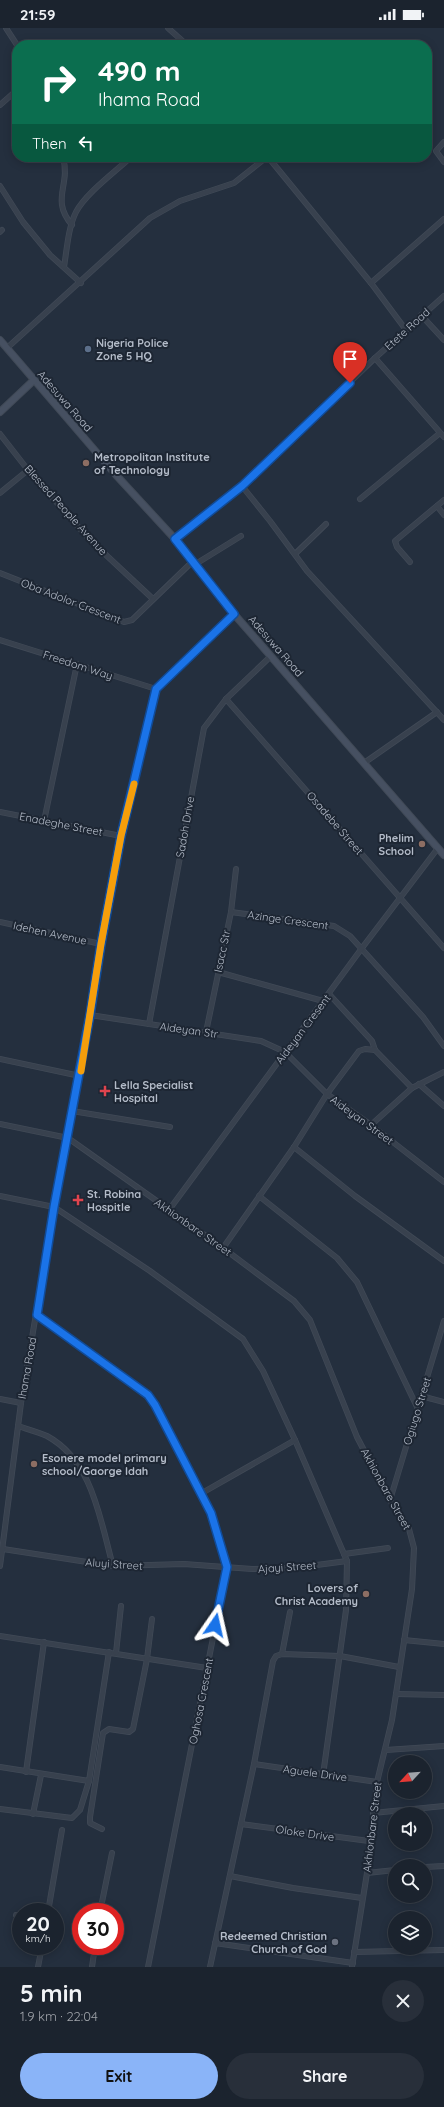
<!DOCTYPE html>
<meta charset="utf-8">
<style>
body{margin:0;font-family:Quicksand,sans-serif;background:#282f3a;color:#f1f3f6;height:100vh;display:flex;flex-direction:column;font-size:15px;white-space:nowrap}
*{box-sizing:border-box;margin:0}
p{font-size:13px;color:#a0a4aa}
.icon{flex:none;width:22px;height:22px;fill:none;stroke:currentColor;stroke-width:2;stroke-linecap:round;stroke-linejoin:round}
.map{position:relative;height:1939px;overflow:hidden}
.drawer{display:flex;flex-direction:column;background:#1b232e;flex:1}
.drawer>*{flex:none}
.hud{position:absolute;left:12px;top:12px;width:420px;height:122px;border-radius:16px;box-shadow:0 2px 10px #0003,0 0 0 1px #39404a;background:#0b6e4f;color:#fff;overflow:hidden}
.needle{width:26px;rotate:244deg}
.fabs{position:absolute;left:388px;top:1727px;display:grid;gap:8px}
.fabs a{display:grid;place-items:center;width:44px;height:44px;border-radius:50%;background:#1b232e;box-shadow:0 2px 10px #0003,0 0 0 1px #39404a;font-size:20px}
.speed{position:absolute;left:12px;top:1875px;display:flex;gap:8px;font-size:20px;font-weight:700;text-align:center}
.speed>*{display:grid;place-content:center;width:52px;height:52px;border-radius:50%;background:#1b232e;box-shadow:0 2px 10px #0003,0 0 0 1px #39404a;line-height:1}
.speed small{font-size:10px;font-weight:400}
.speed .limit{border:6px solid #d22;background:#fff;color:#111}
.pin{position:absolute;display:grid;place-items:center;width:34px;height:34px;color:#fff;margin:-41px -17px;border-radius:50% 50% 50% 0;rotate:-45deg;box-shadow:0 0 4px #0007}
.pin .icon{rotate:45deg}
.me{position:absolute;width:44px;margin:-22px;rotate:11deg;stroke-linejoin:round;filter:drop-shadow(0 0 3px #0008)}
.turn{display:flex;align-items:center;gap:14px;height:84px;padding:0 20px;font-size:18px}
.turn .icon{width:52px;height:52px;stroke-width:2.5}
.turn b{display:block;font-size:28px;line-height:34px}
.then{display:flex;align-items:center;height:38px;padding:0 20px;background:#0003;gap:8px;font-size:15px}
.round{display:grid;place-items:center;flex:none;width:42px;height:42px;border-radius:21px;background:#282f3a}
.head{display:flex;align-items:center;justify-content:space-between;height:68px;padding:0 20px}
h1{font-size:24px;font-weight:800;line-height:30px}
.button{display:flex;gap:8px;margin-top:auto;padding:8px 20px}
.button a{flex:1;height:46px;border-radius:24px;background:#8ab4f8;color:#111;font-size:16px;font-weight:800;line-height:46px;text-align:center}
.button a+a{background:#282f3a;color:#f1f3f6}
.status{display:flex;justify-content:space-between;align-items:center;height:28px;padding:0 20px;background:#1b232e;direction:ltr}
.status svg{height:11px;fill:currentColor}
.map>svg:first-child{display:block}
</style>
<div class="status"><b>21:59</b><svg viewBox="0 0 49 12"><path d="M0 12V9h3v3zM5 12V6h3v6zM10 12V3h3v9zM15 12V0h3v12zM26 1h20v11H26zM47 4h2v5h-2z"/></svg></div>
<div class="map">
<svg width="444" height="1939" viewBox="0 0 444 1939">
<rect width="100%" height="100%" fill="#242f3e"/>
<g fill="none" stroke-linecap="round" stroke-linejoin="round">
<g stroke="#414a57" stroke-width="6">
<g id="street">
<polyline points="6,0 17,17"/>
<polyline points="168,0 187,17"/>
<polyline points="0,77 17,62"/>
<polyline points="444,114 436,123 444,134"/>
<path d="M63 129C71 158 50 171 72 197"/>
<polyline points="268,129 371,255 406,302"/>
<polyline points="0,158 23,194 50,227 81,255"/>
<polyline points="0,204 2,202"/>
<path d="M64 239C67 221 68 200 76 184 86 165 115 144 131 129"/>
<polyline points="371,255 444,191"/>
<polyline points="421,287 444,312"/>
<polyline points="7,320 150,190 180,173 234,155 267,129"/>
<polyline points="375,330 444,409"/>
<polyline points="0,406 28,442 90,512 153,571"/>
<polyline points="242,458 270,493 307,543 444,692"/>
<polyline points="0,465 28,442"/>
<polyline points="360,471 440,405"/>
<polyline points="437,478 444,487"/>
<polyline points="175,511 242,458 375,330 444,268"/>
<polyline points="295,526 326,496"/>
<polyline points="410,534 397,519 395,513 444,472"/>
<polyline points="194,537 241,508"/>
<polyline points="0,545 124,594 132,592 192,534"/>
<polyline points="0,612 156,661"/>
<polyline points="226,671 444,920"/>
<polyline points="364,735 437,684"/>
<polyline points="0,784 121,808"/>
<polyline points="44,793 77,636"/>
<polyline points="231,884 334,898 350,908 423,989 444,1018"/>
<polyline points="0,894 101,916"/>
<polyline points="218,944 323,973"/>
<polyline points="329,966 372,1013 375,1022"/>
<polyline points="90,987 261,1013 285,1024 327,1066 371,1097 444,1154"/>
<polyline points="149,996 204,700 226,671 271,628"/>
<polyline points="206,1004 231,884 236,841"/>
<polyline points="0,1031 80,1048"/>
<polyline points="419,1056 444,1078"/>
<polyline points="412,1060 444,1044"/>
<polyline points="72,1083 170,1099"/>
<polyline points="0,1096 68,1110 223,1220 294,1273 310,1292 357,1409 390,1472 409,1501 414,1520 412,1561 392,1692 377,1754 367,1845 352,1939"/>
<polyline points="294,1119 355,1168 444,1233"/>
<polyline points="0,1168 54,1179 150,1243 243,1311 263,1343 295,1412 347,1533 346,1582 323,1747"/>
<polyline points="259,1168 337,1230 357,1254 418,1381"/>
<polyline points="169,1182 362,920 438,820"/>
<polyline points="223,1220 294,1119 327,1066 359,1023 365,1021 375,1022 412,1060 371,1097"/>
<polyline points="37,1287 152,1372 211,1485 227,1539 148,1939"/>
<polyline points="421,1368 444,1374"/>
<polyline points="0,1371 21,1375"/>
<path d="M18 1398C27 1401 38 1404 47 1408 93 1433 100 1492 113 1538"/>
<polyline points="202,1465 295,1412"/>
<polyline points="390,1472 444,1293"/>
<polyline points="3,1521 113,1538 184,1536 252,1541 294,1540 347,1533"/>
<polyline points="344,1526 388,1520"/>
<polyline points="0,1538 21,1375 54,1179 90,987 101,916 121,808 156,661 234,586"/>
<polyline points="0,1608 207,1640"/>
<polyline points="404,1612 444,1616"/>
<polyline points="116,1625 121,1578"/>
<polyline points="282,1626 290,1584"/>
<polyline points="396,1666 444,1667"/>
<polyline points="386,1722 444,1718"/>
<polyline points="254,1736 377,1754"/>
<polyline points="0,1739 89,1753 109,1624"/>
<polyline points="26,1744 44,1614"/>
<polyline points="0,1781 72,1790 80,1782 89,1753"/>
<polyline points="373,1785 444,1778"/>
<polyline points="33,1786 41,1747"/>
<polyline points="241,1796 369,1813"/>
<polyline points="102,1801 90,1795 90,1789 103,1705 109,1701 129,1704 133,1701 147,1631 152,1591"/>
<polyline points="425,1839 444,1838"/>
<polyline points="367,1845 395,1842"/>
<polyline points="230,1848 293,1860 362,1870"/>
<polyline points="48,1884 62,1802"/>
<polyline points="100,1884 112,1825"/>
<polyline points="16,1887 21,1888"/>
<polyline points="215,1915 353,1935"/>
<polyline points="354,1924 444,1922"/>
<polyline points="38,1939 42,1918"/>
<polyline points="92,1939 95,1918"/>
<polyline points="210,1939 254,1736 273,1633 276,1628 282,1626 340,1628 399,1639"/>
</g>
</g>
<g stroke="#414a57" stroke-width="8">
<g id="secondary">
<polyline points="0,312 116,447 175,511 234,586 444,827"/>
<polyline points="0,384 34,352"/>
</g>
</g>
<use href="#street" stroke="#38414e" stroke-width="4.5"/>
<use href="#secondary" stroke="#465061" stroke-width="6"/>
</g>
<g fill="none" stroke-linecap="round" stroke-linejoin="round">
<g stroke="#114b97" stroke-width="10">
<polyline id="route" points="215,1597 227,1539 211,1485 155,1377 148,1367 37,1287 54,1179 90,987 101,916 121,808 156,661 234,586 175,511 242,458 350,355"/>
</g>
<use href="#route" stroke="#1a73e8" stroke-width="7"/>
<polyline stroke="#f59e0b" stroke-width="7" points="81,1043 101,916 121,808 134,756"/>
</g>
<circle fill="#5c6f8a" stroke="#1d2633" stroke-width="1.5" cx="88" cy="321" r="4"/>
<g fill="#8d6e63" stroke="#1d2633" stroke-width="1.5">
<circle cx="86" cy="435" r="4"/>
<circle cx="422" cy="816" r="4"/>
<circle cx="34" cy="1436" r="4"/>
<circle cx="366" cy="1566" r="4"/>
</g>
<g fill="#e0444e" stroke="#1d2633" stroke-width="1.5">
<path d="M103 1057h4v4h4v4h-4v4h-4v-4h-4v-4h4z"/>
<path d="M76 1166h4v4h4v4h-4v4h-4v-4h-4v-4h4z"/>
</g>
<circle fill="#6b7280" stroke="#1d2633" stroke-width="1.5" cx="335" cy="1914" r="4"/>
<g text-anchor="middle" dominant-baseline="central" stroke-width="4" stroke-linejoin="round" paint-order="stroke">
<g font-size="11" fill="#b4bcc9" stroke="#1d2633">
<text transform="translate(407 301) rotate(-42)">Etete Road</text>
<text transform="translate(65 373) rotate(49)">Adesuwa Road</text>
<text transform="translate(66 482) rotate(48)">Blessed People Avenue</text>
<text transform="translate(71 573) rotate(21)">Oba Adolor Crescent</text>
<text transform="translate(276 618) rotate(49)">Adesuwa Road</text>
<text transform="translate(78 637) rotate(18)">Freedom Way</text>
<text transform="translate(335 795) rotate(49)">Osadebe Street</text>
<text transform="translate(61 796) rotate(11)">Enadeghe Street</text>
<text transform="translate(185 799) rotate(-80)">Sadoh Drive</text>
<text transform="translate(288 892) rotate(8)">Azinge Crescent</text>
<text transform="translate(50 905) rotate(12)">Idehen Avenue</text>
<text transform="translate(222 923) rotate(-78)">Isacc Str</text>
<text transform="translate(303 1001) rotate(-53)">Aideyan Cresent</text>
<text transform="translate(189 1002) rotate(8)">Aideyan Str</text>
<text transform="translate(362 1092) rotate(36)">Aideyan Street</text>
<text transform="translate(193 1199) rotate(35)">Akhionbare Street</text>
<text transform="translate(27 1340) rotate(-80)">Ihama Road</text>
<text transform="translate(417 1383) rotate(-73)">Ogiugo Street</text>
<text transform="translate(386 1461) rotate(61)">Akhionbare Street</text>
<text transform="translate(114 1536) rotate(4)">Aluyi Street</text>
<text transform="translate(287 1539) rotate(-4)">Ajayi Street</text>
<text transform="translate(201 1673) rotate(-79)">Oghosa Crescent</text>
<text transform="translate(315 1745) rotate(8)">Aguele Drive</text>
<text transform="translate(372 1799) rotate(-83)">Akhionbare Street</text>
<text transform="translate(305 1805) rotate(8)">Oloke Drive</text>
</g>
<g font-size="11" font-weight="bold" fill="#b4bcc9" stroke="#1d2633" text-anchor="start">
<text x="96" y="315">Nigeria Police<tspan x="96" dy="13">Zone 5 HQ</tspan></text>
<text x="94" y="429">Metropolitan Institute<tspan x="94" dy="13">of Technology</tspan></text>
<text x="414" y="810" text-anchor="end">Phelim<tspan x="414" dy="13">School</tspan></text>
<text x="114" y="1057">Lella Specialist<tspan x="114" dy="13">Hospital</tspan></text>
<text x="87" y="1166">St. Robina<tspan x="87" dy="13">Hospitle</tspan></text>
<text x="42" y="1430">Esonere model primary<tspan x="42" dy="13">school/Gaorge Idah</tspan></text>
<text x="358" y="1560" text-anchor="end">Lovers of<tspan x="358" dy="13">Christ Academy</tspan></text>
<text x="327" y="1908" text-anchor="end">Redeemed Christian<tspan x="327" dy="13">Church of God</tspan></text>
</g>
</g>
</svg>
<div class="fabs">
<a><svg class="needle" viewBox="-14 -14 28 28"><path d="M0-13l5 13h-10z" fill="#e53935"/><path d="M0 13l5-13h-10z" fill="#a0a4aa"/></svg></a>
<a><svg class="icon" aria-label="sound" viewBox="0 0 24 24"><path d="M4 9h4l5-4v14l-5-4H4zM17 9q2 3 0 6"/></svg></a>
<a><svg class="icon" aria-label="search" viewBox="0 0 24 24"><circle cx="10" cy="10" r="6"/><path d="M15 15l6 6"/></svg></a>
<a><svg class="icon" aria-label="layers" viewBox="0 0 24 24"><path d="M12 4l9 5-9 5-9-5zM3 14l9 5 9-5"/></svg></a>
</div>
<div class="speed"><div>20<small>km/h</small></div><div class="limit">30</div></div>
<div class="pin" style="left:350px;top:355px;background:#d93025"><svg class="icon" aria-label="arrive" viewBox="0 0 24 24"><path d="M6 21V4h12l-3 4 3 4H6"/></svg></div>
<svg class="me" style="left:215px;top:1597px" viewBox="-20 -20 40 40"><path d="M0-17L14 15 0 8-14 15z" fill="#1a73e8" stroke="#fff" stroke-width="4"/></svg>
<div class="hud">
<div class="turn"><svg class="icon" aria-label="right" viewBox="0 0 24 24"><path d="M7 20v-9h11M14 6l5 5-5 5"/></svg><div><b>490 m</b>Ihama Road</div></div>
<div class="then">Then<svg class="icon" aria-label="left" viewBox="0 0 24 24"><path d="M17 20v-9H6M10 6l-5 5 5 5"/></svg></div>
</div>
</div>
<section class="drawer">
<div class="head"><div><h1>5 min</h1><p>1.9 km · 22:04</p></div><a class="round"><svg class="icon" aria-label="close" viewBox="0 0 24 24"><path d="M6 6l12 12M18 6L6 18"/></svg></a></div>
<div class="button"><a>Exit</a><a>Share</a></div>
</section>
